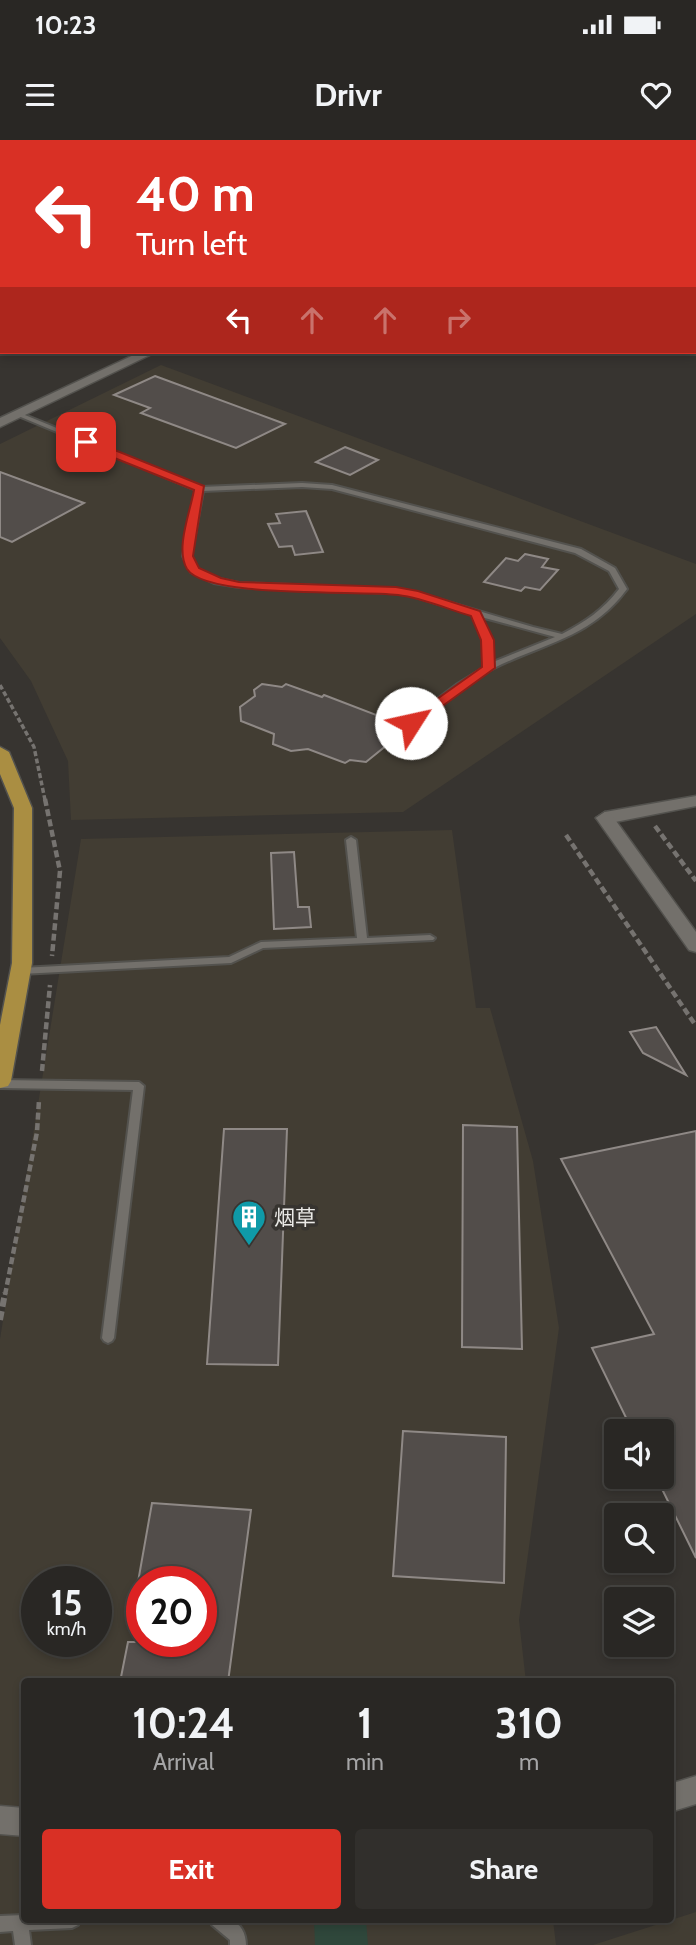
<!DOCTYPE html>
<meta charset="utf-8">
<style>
body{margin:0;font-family:Cabin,"Noto Sans SC",sans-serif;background:#312f2c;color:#f1f3f6;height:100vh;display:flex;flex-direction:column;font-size:26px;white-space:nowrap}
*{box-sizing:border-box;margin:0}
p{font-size:23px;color:#a5a5a6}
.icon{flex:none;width:38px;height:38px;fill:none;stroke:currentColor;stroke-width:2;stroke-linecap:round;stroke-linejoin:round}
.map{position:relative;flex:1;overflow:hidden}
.drawer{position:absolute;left:21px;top:1538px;width:653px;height:245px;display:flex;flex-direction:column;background:#292724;border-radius:7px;box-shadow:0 4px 10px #0003,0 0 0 2px #454441}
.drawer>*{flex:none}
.top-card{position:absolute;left:0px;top:0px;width:696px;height:214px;box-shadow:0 4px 10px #0003,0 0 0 2px #454441;background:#d93025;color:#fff;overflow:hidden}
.controls{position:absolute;left:604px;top:1279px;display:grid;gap:14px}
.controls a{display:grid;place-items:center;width:70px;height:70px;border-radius:7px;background:#292724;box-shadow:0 4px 10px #0003,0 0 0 2px #454441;font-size:35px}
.speed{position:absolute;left:21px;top:1426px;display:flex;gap:14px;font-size:35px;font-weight:700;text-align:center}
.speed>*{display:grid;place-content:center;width:91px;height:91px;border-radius:50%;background:#292724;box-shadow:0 4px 10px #0003,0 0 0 2px #454441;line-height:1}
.speed small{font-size:18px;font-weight:400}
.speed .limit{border:10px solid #d22;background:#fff;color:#111}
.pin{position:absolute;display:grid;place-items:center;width:60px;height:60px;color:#fff;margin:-30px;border-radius:14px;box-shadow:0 4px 10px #0006}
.me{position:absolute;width:77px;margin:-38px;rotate:55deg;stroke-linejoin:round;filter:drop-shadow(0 0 5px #0008)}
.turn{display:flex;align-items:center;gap:24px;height:147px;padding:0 21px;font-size:32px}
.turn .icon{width:91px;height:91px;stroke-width:2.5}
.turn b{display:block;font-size:49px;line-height:60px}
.lanes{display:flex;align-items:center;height:66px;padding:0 21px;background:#0003;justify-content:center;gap:35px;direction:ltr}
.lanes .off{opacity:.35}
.eta{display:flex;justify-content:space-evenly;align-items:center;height:119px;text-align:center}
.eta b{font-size:42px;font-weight:700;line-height:49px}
.button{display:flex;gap:14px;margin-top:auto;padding:14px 21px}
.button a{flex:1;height:80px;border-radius:7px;background:#d93025;color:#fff;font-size:28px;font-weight:700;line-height:80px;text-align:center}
.button a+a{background:#312f2c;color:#f1f3f6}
.status{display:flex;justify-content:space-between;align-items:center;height:49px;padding:0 35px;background:#292724;direction:ltr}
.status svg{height:19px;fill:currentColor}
header{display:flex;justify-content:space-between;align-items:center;height:91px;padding:0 21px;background:#292724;font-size:32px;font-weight:700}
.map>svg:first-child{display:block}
</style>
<div class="status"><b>10:23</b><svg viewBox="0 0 49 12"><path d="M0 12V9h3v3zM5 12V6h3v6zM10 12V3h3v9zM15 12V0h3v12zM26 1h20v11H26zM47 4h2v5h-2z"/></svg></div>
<header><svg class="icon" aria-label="menu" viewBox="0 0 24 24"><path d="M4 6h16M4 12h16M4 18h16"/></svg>Drivr<svg class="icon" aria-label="heart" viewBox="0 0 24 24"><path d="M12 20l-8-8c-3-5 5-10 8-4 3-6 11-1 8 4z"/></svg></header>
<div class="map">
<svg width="696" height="1805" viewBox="0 0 696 1805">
<rect width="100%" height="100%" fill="#373430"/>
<g fill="#423d33" fill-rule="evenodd">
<polygon points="161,225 696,424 696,474 403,672 71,680 68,621 31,541 0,498 0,304"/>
<path d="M452 690 476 868H490L533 1021 559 1188 519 1480 526 1542H24V1780H553L556 1805H0V1199L81 699ZM37 1442H96V1502H37ZM142 1442H201V1502H142Z"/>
<polygon points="696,1772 696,1805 593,1805"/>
</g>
<polygon fill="#2f473b" points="314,1780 366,1780 368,1805 315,1805"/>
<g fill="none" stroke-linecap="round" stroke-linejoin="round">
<polyline stroke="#022025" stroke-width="4.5" points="451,0 457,2"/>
</g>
<g fill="#524d4a" stroke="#8f8986" stroke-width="2">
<polygon points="155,236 285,284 236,308 141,273 150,268 114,255"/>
<polygon points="345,307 378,320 350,335 316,322"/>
<polygon points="0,332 84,363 12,402 0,397"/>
<polygon points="306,371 323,412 295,415 292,406 279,407 268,384 280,383 276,374"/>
<polygon points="525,414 548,419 542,427 558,430 540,450 525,447 521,451 484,442 506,418 518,421"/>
<polygon points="262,544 282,547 286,544 322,557 324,555 379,576 389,586 433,601 387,605 366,622 350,620 345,623 308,609 291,611 273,604 274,594 241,581 240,567 255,556 254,550"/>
<polygon points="294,712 298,767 309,767 311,787 274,789 271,713"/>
<polygon points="656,887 686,935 643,913 630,892"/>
<polygon points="463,985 517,987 522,1209 462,1207"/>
<polygon points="224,989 287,989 278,1225 207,1224"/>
<polygon points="696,991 696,1418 662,1349 662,1292 633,1292 592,1208 654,1194 561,1019"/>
<polygon points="403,1291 506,1297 504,1443 393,1436"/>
<polygon points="152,1363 251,1370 228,1542 120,1542 128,1502 201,1502 201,1442 138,1442"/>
</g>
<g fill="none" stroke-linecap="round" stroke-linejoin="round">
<g stroke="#53524e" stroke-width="4">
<g id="service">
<path d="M16 273H20L201 347 302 343 332 345 581 409 615 428 627 449C591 498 544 503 494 528 465 543 440 566 414 585H408V581L456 545 485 527 484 500 472 474 413 456 396 453 239 447 214 443 191 432 183 416 196 350 16 275ZM302 347 332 349 575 413 609 431 619 449C603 470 585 482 562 494L533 487 414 452 396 449 239 443 219 439 197 429 191 416 203 351ZM481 477 555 497 493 522 492 500Z"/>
<polygon points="351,697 356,700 367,798 430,795 435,798 433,800 263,808 231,823 21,834 16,831 21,828 229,817 261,802 357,798 346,700"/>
<polygon points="0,940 139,942 144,946 114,1198 112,1201 108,1203 104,1201 102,1198 133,950 0,948"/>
<polygon points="24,1775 24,1780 80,1780 78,1785 72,1788 29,1790 31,1805 15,1805 13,1791 0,1792 0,1776"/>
<path d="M210 1780C215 1780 225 1778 230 1780 241 1783 246 1794 246 1805H230V1800L212 1785Z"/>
</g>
</g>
<g stroke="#53524e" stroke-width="3">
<polygon id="minor" points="696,656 696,666 605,684 596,678 605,672"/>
</g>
<g stroke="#53524e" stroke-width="3">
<g id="tertiary">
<polygon points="33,0 48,0 49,2 34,2"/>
<rect x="695" y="201" width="1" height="8"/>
<polygon points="140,212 156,212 0,287 0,278"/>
<polygon points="605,672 611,674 696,792 696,812 689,810 596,678"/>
<polygon points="696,1636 696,1664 670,1672 670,1644"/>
<polygon points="0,1666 24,1668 24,1696 0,1694"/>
</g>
</g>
<g stroke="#53524e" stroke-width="3">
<polygon id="trunk" points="0,607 9,612 32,668 32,823 11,941 8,946 0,948 0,885 12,823 14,668 0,634"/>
</g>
<polyline stroke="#767370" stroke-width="3.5" stroke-dasharray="5 2.5" stroke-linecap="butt" points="0,545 34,607 45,660"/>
<g stroke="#767370" stroke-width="4.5" stroke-dasharray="7 3.5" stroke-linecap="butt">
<polyline points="45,659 60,731 52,816"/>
<polyline points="655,686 696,741"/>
<polyline points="566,695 696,886"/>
<polyline points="42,931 50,845"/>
<polyline points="5,1155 37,992 39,960"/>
</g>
<polyline stroke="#767370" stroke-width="6" stroke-dasharray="9 4.5" stroke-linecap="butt" points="0,1180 5,1153"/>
<use href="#service" fill="#73706b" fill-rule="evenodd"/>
<use href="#minor" fill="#73706b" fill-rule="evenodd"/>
<use href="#tertiary" fill="#73706b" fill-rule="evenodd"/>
<use href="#trunk" fill="#aa8e42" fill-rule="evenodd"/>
</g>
<path fill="#d93025" stroke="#8d1f18" stroke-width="2" d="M82 300H90L204 346 193 416 199 428 221 438 239 442 396 447 418 451 480 471 494 500 495 528 415 586H406V581L482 527 481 500 471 476C447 469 423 458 398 455 360 450 206 459 187 429 175 409 190 373 194 350L82 305Z"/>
<defs>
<g id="building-pin" transform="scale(1.75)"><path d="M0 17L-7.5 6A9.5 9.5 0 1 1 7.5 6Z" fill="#0f9aa8" stroke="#373430"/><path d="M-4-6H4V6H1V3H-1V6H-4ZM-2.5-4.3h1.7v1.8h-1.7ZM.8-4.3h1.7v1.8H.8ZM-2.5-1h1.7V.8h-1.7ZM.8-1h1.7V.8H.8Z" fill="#fff"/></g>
</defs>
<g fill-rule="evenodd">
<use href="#building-pin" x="249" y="1077"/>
</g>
<g text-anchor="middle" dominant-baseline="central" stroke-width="7" stroke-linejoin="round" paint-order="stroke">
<g font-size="21" fill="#ebeae7" stroke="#373430" text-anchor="start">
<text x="274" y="1077">烟草</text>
</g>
</g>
</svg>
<div class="controls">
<a><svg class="icon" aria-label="sound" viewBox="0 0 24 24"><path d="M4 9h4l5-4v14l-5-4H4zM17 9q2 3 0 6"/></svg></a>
<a><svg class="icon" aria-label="search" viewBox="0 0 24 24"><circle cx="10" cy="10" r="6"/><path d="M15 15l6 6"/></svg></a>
<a><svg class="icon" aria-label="layers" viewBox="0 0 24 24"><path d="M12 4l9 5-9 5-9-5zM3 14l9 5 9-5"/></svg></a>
</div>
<div class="speed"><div>15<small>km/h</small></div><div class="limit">20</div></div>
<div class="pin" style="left:86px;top:302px;background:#d93025"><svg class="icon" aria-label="arrive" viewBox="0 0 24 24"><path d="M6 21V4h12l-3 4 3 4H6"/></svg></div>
<svg class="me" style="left:411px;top:583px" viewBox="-20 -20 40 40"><circle r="19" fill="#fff"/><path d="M0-13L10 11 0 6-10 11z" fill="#d93025"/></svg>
<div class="top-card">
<div class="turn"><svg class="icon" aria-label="left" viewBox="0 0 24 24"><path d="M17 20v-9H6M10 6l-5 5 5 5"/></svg><div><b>40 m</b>Turn left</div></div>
<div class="lanes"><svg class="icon" aria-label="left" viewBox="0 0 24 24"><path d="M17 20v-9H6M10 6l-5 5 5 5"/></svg><svg class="icon off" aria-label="ahead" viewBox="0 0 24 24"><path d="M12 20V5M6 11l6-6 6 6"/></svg><svg class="icon off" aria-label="ahead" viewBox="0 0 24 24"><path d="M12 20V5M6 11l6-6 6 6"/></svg><svg class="icon off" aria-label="right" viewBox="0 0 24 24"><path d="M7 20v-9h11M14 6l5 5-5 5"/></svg></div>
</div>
<section class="drawer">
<div class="eta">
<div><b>10:24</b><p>Arrival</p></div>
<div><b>1</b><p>min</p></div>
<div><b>310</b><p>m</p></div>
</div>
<div class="button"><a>Exit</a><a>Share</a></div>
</section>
</div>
